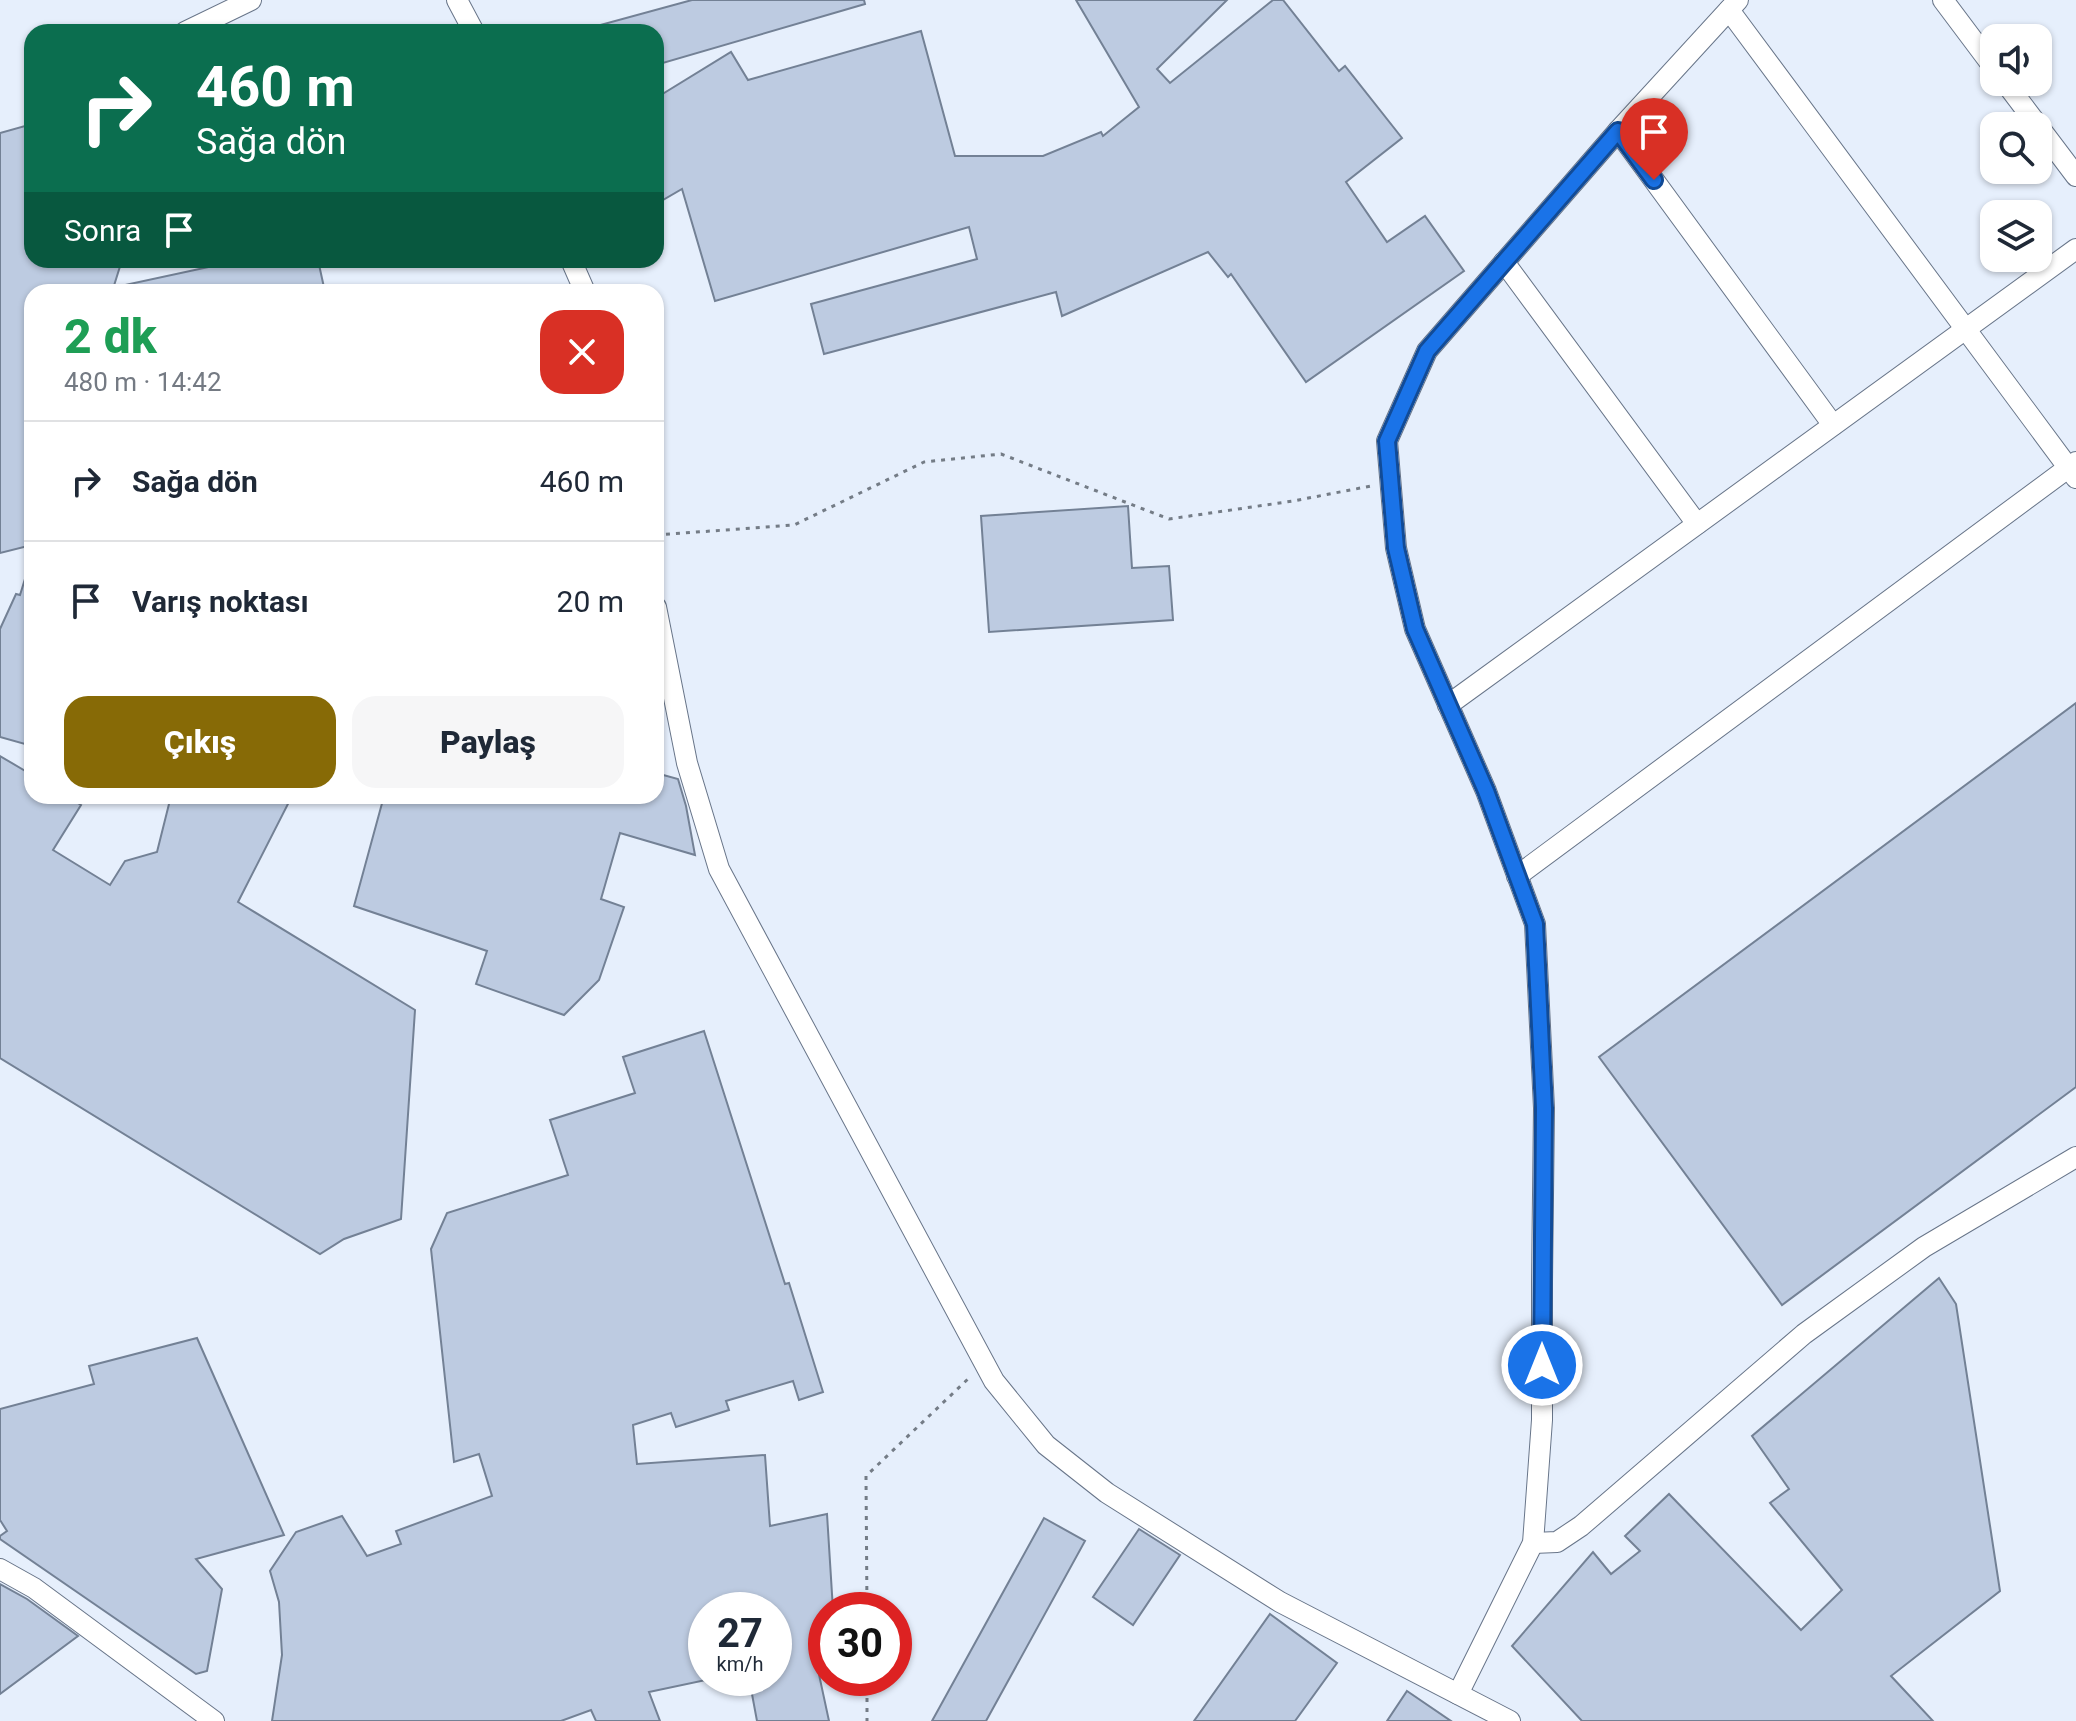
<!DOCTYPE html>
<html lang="tr">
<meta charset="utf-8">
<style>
body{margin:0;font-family:Roboto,sans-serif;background:#f6f6f7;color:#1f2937;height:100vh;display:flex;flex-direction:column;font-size:30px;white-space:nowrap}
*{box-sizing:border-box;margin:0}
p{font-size:26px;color:#747a83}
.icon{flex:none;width:44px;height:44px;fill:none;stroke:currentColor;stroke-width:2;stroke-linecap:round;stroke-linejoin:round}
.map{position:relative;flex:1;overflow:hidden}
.side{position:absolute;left:24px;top:284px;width:640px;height:520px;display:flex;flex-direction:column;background:#fff;border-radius:24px;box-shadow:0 2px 6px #0004}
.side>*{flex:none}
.guide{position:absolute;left:24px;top:24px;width:640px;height:244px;border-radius:24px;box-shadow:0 2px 6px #0004;background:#0b6e4f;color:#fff;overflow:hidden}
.controls{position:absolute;left:1980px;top:24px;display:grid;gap:16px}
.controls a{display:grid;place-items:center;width:72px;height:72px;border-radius:16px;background:#fff;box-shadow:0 2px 6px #0004;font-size:40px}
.speed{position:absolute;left:688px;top:1592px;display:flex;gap:16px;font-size:40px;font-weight:700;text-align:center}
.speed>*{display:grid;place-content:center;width:104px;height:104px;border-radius:50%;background:#fff;box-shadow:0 2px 6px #0004;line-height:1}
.speed small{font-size:20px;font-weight:400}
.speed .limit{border:12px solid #d22;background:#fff;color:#111}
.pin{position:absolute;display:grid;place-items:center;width:68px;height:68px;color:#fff;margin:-82px -34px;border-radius:50% 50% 50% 0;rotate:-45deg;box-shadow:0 0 8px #0007}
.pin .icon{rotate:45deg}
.me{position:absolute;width:88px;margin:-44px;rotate:0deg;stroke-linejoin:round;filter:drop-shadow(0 0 6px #0008)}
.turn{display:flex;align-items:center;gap:28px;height:168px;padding:0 40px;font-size:36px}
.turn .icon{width:104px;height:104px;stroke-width:2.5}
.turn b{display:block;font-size:56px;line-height:68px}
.then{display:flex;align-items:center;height:76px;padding:0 40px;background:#0003;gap:16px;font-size:30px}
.round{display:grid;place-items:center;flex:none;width:84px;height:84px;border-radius:24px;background:#f6f6f7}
.headline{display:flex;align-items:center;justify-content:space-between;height:136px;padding:0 40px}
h1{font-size:48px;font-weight:800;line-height:60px;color:#1e9e55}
.button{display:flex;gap:16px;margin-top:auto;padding:16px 40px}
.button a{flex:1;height:92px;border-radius:24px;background:#876a06;color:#fff;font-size:32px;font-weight:800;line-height:92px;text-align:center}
.button a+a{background:#f6f6f7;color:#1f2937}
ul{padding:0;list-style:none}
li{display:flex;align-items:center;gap:24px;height:120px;padding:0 40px;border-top:2px solid #e0e1e3}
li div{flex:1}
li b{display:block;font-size:30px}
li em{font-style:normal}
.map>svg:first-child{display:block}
</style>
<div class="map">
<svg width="2076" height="1721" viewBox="0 0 2076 1721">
<rect width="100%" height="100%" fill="#e6effc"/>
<g fill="#bdcbe1" stroke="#738195" stroke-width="2">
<polygon points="692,0 864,0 865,4 656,65 656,32 593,32 593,27"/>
<polygon points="1076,0 1227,0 1157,69 1170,83 1273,0 1283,0 1339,71 1345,66 1402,138 1346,182 1387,242 1425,216 1464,271 1306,382 1231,274 1228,277 1208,252 1062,316 1056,292 824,354 811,304 977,259 969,227 715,301 682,189 656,204 656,98 731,52 748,80 921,31 955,156 1043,156 1101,132 1103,136 1139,107"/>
<polygon points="32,124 32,260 122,260 112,292 32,292 32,545 0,553 0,133"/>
<polygon points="241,260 318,260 325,292 126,292 125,285"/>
<polygon points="1128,506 1132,568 1169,566 1173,620 989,632 981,516"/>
<polygon points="29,566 32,567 32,746 0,737 0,629 16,594 20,595"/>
<polygon points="2076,703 2076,1087 1782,1305 1599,1057"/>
<polygon points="0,756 32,775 32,796 66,796 81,805 53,850 110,885 125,861 157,852 171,796 292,796 238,902 415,1010 401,1219 344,1239 320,1254 0,1058"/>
<polygon points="656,773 678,779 686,806 695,855 620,833 601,899 624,907 599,980 564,1015 476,984 487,951 354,906 384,796 656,796"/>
<polygon points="704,1031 785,1284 789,1283 823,1392 799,1400 793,1381 726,1401 729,1410 676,1427 671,1413 633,1425 637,1464 765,1455 770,1526 827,1514 833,1610 826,1610 826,1653 815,1656 829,1721 757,1721 749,1678 774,1678 774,1610 706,1610 706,1680 649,1692 660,1721 596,1721 591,1710 561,1721 272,1721 282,1655 279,1602 270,1571 296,1532 342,1516 367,1556 401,1544 396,1531 492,1496 479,1454 454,1462 431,1249 447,1213 568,1175 550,1120 635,1093 623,1057"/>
<polygon points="1939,1278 1956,1304 2000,1591 1891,1676 1933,1721 1582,1721 1512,1646 1593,1552 1611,1574 1640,1551 1625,1536 1669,1494 1801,1630 1842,1590 1770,1503 1789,1489 1752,1436"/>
<polygon points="197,1338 284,1535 196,1559 222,1589 207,1671 196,1674 0,1539 0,1536 7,1531 0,1520 0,1409 94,1384 89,1366"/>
<polygon points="1044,1518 1085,1541 986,1721 932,1721"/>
<polygon points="1139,1529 1180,1555 1133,1625 1093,1597"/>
<polygon points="0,1584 27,1599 78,1636 0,1694"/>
<polygon points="1270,1614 1337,1663 1295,1721 1194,1721"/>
<polygon points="1407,1691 1451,1721 1387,1721"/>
</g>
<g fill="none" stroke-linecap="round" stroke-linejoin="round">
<g stroke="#687589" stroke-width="22">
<g id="minor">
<polyline points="457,0 474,32"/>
<polyline points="1943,0 1994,68"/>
<polyline points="1729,10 2076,478"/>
<polyline points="185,32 251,0"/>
<polyline points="2005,82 2076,176"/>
<polyline points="1618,131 1833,425"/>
<polyline points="571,260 585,292"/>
<polyline points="1504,262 1697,524"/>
<polyline points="656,607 687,763 719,869 994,1381 1046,1445 1107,1493 1280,1602 1510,1721"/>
<polyline points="1448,705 2076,249"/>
<polyline points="1517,876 2076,462"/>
<polyline points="1533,1543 1557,1542 1581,1526 1804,1334 1924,1247 2076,1157"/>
<polyline points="0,1569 34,1588 214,1721"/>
<polyline points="1458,1694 1533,1543 1542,1420 1542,1282 1544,1108 1535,924 1486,791 1415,629 1396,548 1387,441 1427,351 1618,131 1738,0"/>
</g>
</g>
<g stroke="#747c86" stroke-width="3" stroke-dasharray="4 6" stroke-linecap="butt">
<polyline points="656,535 794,525 924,462 1001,454 1169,519 1293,501 1371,486"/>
<polyline points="867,1610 866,1476 969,1378"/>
<polyline points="867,1678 867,1721"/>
</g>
<use href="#minor" stroke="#fff" stroke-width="20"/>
</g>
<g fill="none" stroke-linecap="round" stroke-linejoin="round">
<g stroke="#114b97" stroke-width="20">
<polyline id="route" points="1542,1365 1544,1108 1535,924 1486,791 1415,629 1396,548 1387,441 1427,351 1618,131 1654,180"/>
</g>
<use href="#route" stroke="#1a73e8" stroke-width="14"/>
</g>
</svg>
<div class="controls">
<a><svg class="icon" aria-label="sound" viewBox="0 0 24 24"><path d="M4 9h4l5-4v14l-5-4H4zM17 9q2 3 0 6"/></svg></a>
<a><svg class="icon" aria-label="search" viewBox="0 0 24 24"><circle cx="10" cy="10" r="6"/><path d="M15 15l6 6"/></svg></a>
<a><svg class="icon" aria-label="layers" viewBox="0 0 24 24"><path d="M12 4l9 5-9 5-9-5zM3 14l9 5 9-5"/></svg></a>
</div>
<div class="speed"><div>27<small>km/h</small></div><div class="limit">30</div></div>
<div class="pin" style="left:1654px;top:180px;background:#d93025"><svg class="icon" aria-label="arrive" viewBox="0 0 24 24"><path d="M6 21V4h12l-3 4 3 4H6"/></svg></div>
<svg class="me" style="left:1542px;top:1365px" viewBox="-20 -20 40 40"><circle r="17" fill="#1a73e8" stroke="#fff" stroke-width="3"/><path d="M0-11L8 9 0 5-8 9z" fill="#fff"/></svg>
<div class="guide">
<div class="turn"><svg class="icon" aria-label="right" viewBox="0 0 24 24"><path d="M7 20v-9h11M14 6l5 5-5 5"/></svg><div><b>460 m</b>Sağa dön</div></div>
<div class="then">Sonra<svg class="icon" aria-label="arrive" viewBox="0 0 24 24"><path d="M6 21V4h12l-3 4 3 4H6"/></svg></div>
</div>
<section class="side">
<div class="headline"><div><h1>2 dk</h1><p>480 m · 14:42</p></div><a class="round" style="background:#d93025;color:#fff"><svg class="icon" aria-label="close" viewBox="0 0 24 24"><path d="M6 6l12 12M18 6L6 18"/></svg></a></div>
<ul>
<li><svg class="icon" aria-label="right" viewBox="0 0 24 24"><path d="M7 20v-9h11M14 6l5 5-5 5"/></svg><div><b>Sağa dön</b></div><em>460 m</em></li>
<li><svg class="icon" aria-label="arrive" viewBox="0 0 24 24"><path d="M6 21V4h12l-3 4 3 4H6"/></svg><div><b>Varış noktası</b></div><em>20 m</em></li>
</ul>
<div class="button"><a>Çıkış</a><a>Paylaş</a></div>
</section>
</div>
